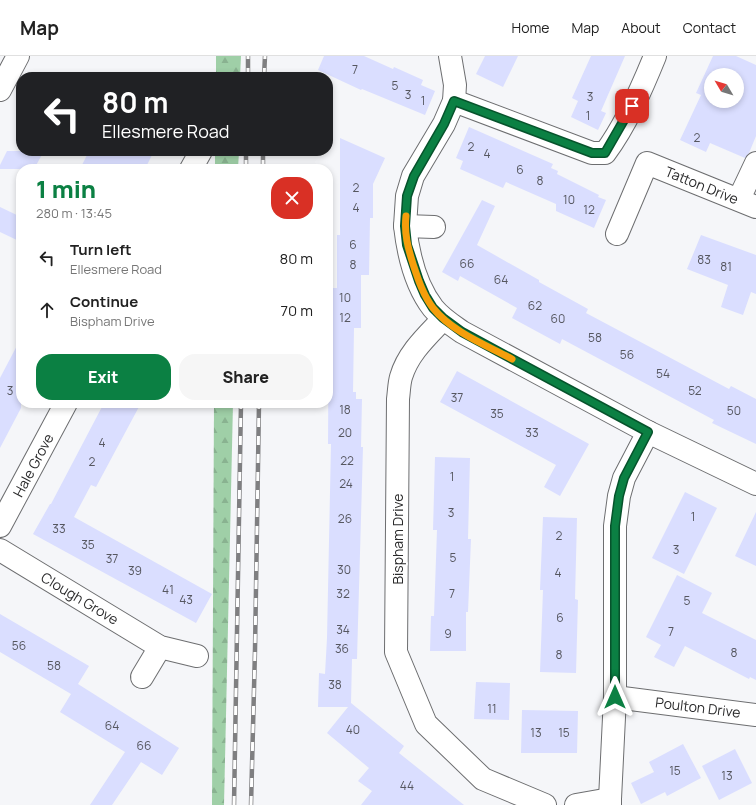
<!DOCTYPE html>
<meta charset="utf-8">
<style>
body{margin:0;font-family:Manrope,sans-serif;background:#f6f6f6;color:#222;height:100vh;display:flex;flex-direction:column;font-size:15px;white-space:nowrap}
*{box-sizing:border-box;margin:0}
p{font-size:13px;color:#767676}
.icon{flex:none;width:22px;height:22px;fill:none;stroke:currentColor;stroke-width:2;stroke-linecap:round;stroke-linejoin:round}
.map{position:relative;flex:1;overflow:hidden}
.side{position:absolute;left:16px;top:108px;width:317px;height:244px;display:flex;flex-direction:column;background:#fff;border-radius:16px;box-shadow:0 2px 6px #0003}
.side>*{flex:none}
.guide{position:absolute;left:16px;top:16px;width:317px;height:84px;border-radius:16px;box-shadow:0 2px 6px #0003;background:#202124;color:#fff;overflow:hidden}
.needle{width:26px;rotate:308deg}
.fabs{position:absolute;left:704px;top:12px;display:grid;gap:8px}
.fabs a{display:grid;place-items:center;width:40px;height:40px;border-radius:50%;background:#fff;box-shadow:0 2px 6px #0003;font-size:20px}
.pin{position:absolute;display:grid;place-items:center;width:34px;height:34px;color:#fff;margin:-17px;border-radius:8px;box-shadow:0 2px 6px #0006}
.me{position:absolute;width:44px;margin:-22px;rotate:0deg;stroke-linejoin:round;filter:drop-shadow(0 0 3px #0008)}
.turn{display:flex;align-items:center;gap:14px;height:84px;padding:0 20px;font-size:18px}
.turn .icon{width:52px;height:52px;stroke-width:2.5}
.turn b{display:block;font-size:28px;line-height:34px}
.round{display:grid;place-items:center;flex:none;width:42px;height:42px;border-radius:16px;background:#f6f6f6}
.headline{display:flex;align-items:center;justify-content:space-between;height:68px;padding:0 20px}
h1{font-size:24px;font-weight:800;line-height:30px;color:#0b8043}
.cta{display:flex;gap:8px;margin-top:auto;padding:8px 20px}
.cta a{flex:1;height:46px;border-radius:16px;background:#0b8043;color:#fff;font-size:16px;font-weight:800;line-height:46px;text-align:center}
.cta a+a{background:#f6f6f6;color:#222}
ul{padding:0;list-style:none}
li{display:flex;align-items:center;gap:12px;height:52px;padding:0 20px}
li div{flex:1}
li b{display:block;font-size:15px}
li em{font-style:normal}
header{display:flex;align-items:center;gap:24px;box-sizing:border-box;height:56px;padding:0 20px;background:#fff;border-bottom:1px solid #e0e0e0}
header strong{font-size:19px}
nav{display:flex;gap:22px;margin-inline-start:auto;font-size:14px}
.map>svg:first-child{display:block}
</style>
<header>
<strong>Map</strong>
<nav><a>Home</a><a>Map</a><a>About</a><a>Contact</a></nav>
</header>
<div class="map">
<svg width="756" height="749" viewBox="0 0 756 749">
<defs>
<pattern id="forest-firs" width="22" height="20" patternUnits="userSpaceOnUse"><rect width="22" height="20" fill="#9fcfa7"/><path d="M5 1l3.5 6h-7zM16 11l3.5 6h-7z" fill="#89b290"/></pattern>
</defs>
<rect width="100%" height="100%" fill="#f5f6f9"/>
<g fill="url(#forest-firs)">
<polygon points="216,0 241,0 240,21 216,21"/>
<polygon points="215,95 239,95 238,113 215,113"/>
<polygon points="214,347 233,347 224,749 212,749"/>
</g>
<g fill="#dadeff" fill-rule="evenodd">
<polygon points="324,0 364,0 393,13 394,11 423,24 421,29 435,35 425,59 362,33 361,34 318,14"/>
<polygon points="485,0 518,0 503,31 476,18"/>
<polygon points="591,0 625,0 601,55 606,57 598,74 571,61 578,45 572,42"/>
<path d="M713 0H736L756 9V80L749 97 745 102 710 87 706 96 680 84 701 39 696 37ZM711 19H737V45H711Z"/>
<polygon points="469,71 553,108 551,112 558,115 557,118 599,139 598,141 606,144 594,172 556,155 556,148 506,126 503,132 460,113 463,105 456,102"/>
<polygon points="340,82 385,102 373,128 373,162 370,162 369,219 361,219 361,272 354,272 353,336 356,336 356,343 362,343 361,391 363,391 357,603 352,603 351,647 404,690 399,697 464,749 361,749 372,735 358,725 369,712 327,677 348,651 318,651 319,617 325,618 327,582 331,388 328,388 329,232 337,232 337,179 340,179"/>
<polygon points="7,95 44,95 34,113 0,113 0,109"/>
<polygon points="89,95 154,95 145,113 80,113"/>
<polygon points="482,144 495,150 477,189 539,224 539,226 588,253 586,257 729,333 731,330 756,343 756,388 712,367 714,364 562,283 560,288 512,262 517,252 460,220 458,225 442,216"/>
<polygon points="0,151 21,161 21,186 0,176"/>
<polygon points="701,179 756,199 756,238 751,236 743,259 721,251 728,229 687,213"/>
<polygon points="21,282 21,352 0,392 0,322"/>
<polygon points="457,315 589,388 560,440 544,431 556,409 440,346"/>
<polygon points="104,347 141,347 96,431 91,429 74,461 212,538 196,567 33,478 50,448 51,448"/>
<polygon points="435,401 470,402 468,483 471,483 468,556 466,556 466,595 430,595 431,560 434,560 437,474 433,474"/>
<polygon points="685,436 717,452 684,518 652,502"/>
<polygon points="756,456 756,510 735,500"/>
<polygon points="543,461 577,462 575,543 578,544 576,617 540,616 543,534 540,534"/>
<polygon points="677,519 712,537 702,557 756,584 756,624 750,621 749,623 685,590 674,611 654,601 661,589 646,581"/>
<polygon points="0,558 89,610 78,628 179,692 162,719 141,706 112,749 90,749 125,696 60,656 71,638 0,596"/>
<polygon points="476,626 510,627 509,664 474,663"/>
<polygon points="522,654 578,655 577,697 521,697"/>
<polygon points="683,688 701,722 667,740 665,736 641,748 631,727 654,716 649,706"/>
<polygon points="735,693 752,727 719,744 702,710"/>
</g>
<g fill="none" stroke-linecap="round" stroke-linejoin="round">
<g stroke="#6d6e70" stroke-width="24">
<g id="minor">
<polyline points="0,34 18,0"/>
<path d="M454 45 592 97H605C626 69 642 32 655 0"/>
<polyline points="191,113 201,95"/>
<polyline points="739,143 756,107"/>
<polyline points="405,170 407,140 413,120 444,68 454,45 455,29 450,0"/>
<path d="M434 171 405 170C408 197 416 230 433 252 441 262 452 269 462 276L648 376 756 428"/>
<polyline points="617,178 647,107 756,151"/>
<path d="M443 263C427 280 408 297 401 321 399 328 399 336 398 343L396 596 426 668 483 723 545 749"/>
<polyline points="0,470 66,347"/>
<polyline points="0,494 160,591 197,600"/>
<polyline points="142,621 160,591"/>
<polyline points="615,641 756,659"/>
<polyline points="576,749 610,743"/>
<polyline points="610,749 610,743 615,641 615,470 619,440 624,422 648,376"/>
</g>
</g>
<use href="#minor" stroke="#fff" stroke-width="22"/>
<g stroke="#7f7f81" stroke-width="4.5">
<g id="rail">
<polyline points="248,21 248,0"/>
<polyline points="264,21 265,0"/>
<polyline points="246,113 246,95"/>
<polyline points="263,113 263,95"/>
<polyline points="234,749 241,347"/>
<polyline points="251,749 255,594 259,347"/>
</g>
</g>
<use href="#rail" stroke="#fff" stroke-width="3" stroke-dasharray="9" stroke-linecap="butt"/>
</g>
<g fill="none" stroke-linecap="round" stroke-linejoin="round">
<g stroke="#07532c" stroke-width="10">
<polyline id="route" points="615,641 615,470 619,440 624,422 648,376 462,276 443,262 433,252 425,239 419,225 407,189 405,170 407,140 414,120 444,68 454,45 592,97 605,97 632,50"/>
</g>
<use href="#route" stroke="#0b8043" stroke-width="7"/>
<path stroke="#f59e0b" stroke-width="7" d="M406 160C404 177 408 192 413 208 418 223 423 239 433 252 452 276 486 289 512 303"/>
</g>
<g text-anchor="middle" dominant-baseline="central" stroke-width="3.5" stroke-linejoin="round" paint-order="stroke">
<g font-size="12" fill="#565760">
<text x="355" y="13">7</text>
<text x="395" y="29">5</text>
<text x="408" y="38">3</text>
<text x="590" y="40">3</text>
<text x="423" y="44">1</text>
<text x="588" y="59">1</text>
<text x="697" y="81">2</text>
<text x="471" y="90">2</text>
<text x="487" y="97">4</text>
<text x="520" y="113">6</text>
<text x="540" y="124">8</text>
<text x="356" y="131">2</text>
<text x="569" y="143">10</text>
<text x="356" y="151">4</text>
<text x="589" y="153">12</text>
<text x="353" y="188">6</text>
<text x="704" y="203">83</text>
<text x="467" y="207">66</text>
<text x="353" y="208">8</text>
<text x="726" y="210">81</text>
<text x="501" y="223">64</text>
<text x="345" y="241">10</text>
<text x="535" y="249">62</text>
<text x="345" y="261">12</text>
<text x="558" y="262">60</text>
<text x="595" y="281">58</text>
<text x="627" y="298">56</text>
<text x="663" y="317">54</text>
<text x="10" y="334">3</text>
<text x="695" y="334">52</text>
<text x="457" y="341">37</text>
<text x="345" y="353">18</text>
<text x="734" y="354">50</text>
<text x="497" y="357">35</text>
<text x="345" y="376">20</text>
<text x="532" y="376">33</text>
<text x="102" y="386">4</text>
<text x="347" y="404">22</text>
<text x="92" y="405">2</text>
<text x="452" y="420">1</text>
<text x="346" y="427">24</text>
<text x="451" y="456">3</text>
<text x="693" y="460">1</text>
<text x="345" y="462">26</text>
<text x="59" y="472">33</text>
<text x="559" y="479">2</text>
<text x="88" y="488">35</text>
<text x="676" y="493">3</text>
<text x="453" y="501">5</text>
<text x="112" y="502">37</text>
<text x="344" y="513">30</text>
<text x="135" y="514">39</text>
<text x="558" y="516">4</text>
<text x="168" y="533">41</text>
<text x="343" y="537">32</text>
<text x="452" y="537">7</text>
<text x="186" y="543">43</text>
<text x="687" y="544">5</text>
<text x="560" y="561">6</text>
<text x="343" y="573">34</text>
<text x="671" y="575">7</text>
<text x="448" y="577">9</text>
<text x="19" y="589">56</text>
<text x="342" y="592">36</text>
<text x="734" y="596">8</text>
<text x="559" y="598">8</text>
<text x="54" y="609">58</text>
<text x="335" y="628">38</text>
<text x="492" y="652">11</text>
<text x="112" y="669">64</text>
<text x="353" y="673">40</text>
<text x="536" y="676">13</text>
<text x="564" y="676">15</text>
<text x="144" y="689">66</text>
<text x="675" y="714">15</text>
<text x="727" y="719">13</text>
<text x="407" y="729">44</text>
</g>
<g font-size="14" fill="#2a2a2b" stroke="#fff">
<text transform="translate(702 129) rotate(22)">Tatton Drive</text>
<text transform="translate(33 409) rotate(-62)">Hale Grove</text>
<text transform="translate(397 483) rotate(-90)">Bispham Drive</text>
<text transform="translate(80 542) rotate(31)">Clough Grove</text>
<text transform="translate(698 651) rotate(7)">Poulton Drive</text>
</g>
</g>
</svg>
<div class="fabs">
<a><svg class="needle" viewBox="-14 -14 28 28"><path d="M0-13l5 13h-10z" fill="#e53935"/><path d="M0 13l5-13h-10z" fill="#767676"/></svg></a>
</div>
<div class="pin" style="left:632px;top:50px;background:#d93025"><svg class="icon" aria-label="arrive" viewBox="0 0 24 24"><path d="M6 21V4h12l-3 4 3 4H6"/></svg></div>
<svg class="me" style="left:615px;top:641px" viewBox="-20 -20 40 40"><path d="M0-17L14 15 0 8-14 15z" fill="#0b8043" stroke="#fff" stroke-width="4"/></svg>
<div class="guide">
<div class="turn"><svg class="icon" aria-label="left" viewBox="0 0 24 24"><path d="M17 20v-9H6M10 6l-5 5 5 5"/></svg><div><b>80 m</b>Ellesmere Road</div></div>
</div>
<section class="side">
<div class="headline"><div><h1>1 min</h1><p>280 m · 13:45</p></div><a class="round" style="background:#d93025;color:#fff"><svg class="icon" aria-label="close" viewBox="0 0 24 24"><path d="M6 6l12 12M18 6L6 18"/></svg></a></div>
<ul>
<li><svg class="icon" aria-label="left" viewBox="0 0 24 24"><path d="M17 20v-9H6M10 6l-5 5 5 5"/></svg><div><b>Turn left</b><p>Ellesmere Road</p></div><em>80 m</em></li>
<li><svg class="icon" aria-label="ahead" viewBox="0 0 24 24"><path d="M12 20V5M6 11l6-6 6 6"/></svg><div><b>Continue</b><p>Bispham Drive</p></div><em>70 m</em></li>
</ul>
<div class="cta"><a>Exit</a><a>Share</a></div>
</section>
</div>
